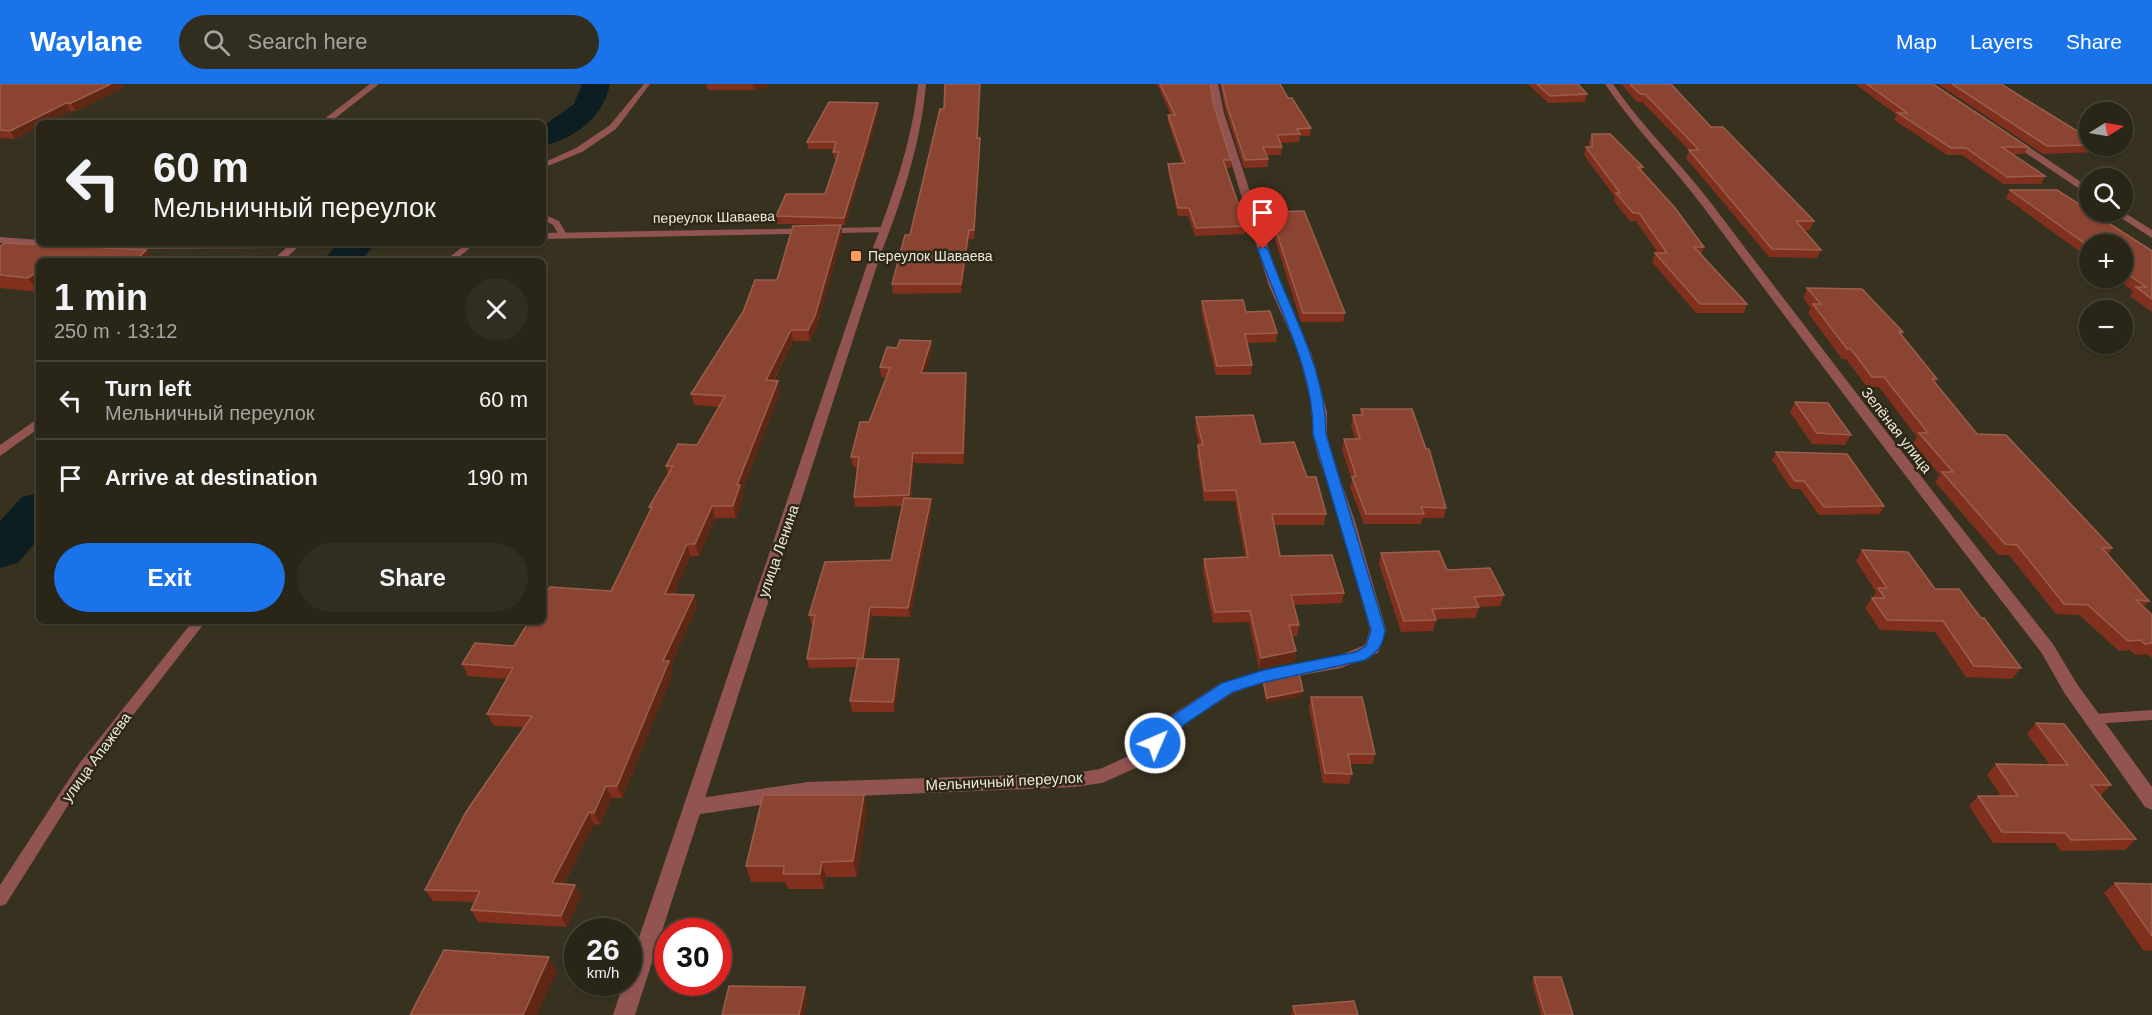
<!DOCTYPE html>
<meta charset="utf-8">
<style>
body{margin:0;font-family:Helvetica,sans-serif;background:#312d20;color:#f1f3f6;height:100vh;display:flex;flex-direction:column;font-size:22px;white-space:nowrap}
*{box-sizing:border-box;margin:0}
p{font-size:20px;color:#a5a5a1}
.icon{flex:none;width:33px;height:33px;fill:none;stroke:currentColor;stroke-width:2;stroke-linecap:round;stroke-linejoin:round}
.map{position:relative;flex:1;overflow:hidden}
.sheet{position:absolute;left:36px;top:174px;width:510px;height:366px;display:flex;flex-direction:column;background:#292517;border-radius:9px;box-shadow:0 2px 4px #0004,0 0 0 2px #454236}
.sheet>*{flex:none}
.hud{position:absolute;left:36px;top:36px;width:510px;height:126px;border-radius:9px;box-shadow:0 2px 4px #0004,0 0 0 2px #454236;background:#292517;color:#f1f3f6;overflow:hidden}
.needle{width:39px;rotate:79deg}
.buttons{position:absolute;left:2079px;top:18px;display:grid;gap:12px}
.buttons a{display:grid;place-items:center;width:54px;height:54px;border-radius:50%;background:#292517;box-shadow:0 2px 4px #0004,0 0 0 2px #454236;font-size:30px}
.speed{position:absolute;left:564px;top:834px;display:flex;gap:12px;font-size:30px;font-weight:700;text-align:center}
.speed>*{display:grid;place-content:center;width:78px;height:78px;border-radius:50%;background:#292517;box-shadow:0 2px 4px #0004,0 0 0 2px #454236;line-height:1}
.speed small{font-size:15px;font-weight:400}
.speed .limit{border:9px solid #d22;background:#fff;color:#111}
.pin{position:absolute;display:grid;place-items:center;width:51px;height:51px;color:#fff;margin:-62px -26px;border-radius:50% 50% 50% 0;rotate:-45deg;box-shadow:0 0 6px #0007}
.pin .icon{rotate:45deg}
.me{position:absolute;width:66px;margin:-33px;rotate:45deg;stroke-linejoin:round;filter:drop-shadow(0 0 4px #0008)}
.turn{display:flex;align-items:center;gap:21px;height:126px;padding:0 18px;font-size:27px}
.turn .icon{width:78px;height:78px;stroke-width:2.5}
.turn b{display:block;font-size:42px;line-height:51px}
.round{display:grid;place-items:center;flex:none;width:63px;height:63px;border-radius:32px;background:#312d20}
.head{display:flex;align-items:center;justify-content:space-between;height:102px;padding:0 18px}
h1{font-size:36px;font-weight:700;line-height:45px}
.action{display:flex;gap:12px;margin-top:auto;padding:12px 18px}
.action a{flex:1;height:69px;border-radius:36px;background:#1a73e8;color:#fff;font-size:24px;font-weight:700;line-height:69px;text-align:center}
.action a+a{background:#312d20;color:#f1f3f6}
ul{padding:0;list-style:none}
li{display:flex;align-items:center;gap:18px;height:78px;padding:0 18px;border-top:2px solid #454236}
li div{flex:1}
li b{display:block;font-size:22px}
li em{font-style:normal}
header{display:flex;align-items:center;gap:36px;box-sizing:border-box;height:84px;padding:0 30px;background:#1a73e8;color:#fff}
header strong{font-size:28px}
nav{display:flex;gap:33px;margin-inline-start:auto;font-size:21px}
.search{width:420px;height:54px;background:#312d20;display:flex;align-items:center;gap:15px;box-sizing:border-box;padding:0 21px;border-radius:33px;color:#a5a5a1;font-size:22px}
.map>svg:first-child{display:block}
</style>
<header>
<strong>Waylane</strong>
<div class="search"><svg class="icon" aria-label="search" viewBox="0 0 24 24"><circle cx="10" cy="10" r="6"/><path d="M15 15l6 6"/></svg>Search here</div>
<nav><a>Map</a><a>Layers</a><a>Share</a></nav>
</header>
<div class="map">
<svg width="2152" height="931" viewBox="0 0 2152 931">
<rect width="100%" height="100%" fill="#37311f"/>
<g fill="none" stroke-linecap="round" stroke-linejoin="round">
<g fill="#0d1e23" fill-rule="evenodd">
<path d="M582 0H610C603 34 575 54 543 62V42L574 20Z"/>
<polygon points="338,159 376,159 361,177 323,177"/>
<polygon points="39,409 39,454 18,479 0,484 0,437 22,413"/>
</g>
<g fill="#915451" fill-rule="evenodd">
<polygon points="644,0 650,0 616,45 582,68 543,84 543,79 576,64 610,41"/>
<polygon points="543,130 559,137 567,151 566,153 560,153 553,141 543,135"/>
<polygon points="467,159 476,159 454,177 445,177"/>
<polygon points="193,537 206,537 89,688 6,820 0,822 0,801 79,680"/>
<polygon points="2152,626 2152,636 2093,640 2088,639 2086,635 2088,631 2093,630"/>
</g>
<g fill="#915451" fill-rule="evenodd">
<polygon points="370,0 379,0 329,39 319,39"/>
<polygon points="1210,0 1218,0 1224,29 1281,202 1311,269 1327,328 1327,350 1332,372 1355,437 1386,546 1378,569 1341,584 1265,598 1233,609 1185,640 1145,680 1102,699 1074,703 808,714 694,731 687,729 685,723 687,717 694,715 808,698 1074,689 1100,685 1133,670 1173,630 1221,599 1264,586 1338,572 1365,561 1370,546 1341,437 1318,372 1313,350 1313,328 1299,269 1269,202 1216,29"/>
<path d="M1605 0H1613C1642 43 1680 78 1711 119 1823 267 1937 414 2053 560L2077 600 2152 703V726L2145 723 2065 610 2041 568C1927 421 1815 273 1704 124 1672 81 1635 45 1605 0Z"/>
<polygon points="2008,53 2014,53 2090,104 2090,112 2008,57"/>
<polygon points="2122,127 2152,146 2152,154 2112,128"/>
<polygon points="885,143 889,144 889,148 543,155 543,149"/>
<polygon points="0,153 39,156 39,159 436,159 431,162 298,163 283,177 272,177 286,164 107,165 0,159"/>
<polygon points="39,334 39,344 0,372 0,361"/>
</g>
<path fill="#915451" fill-rule="evenodd" d="M918 0H926C921 60 902 116 880 172L635 931H613L624 898H628V886L870 172C891 116 912 60 918 0Z"/>
</g>
<g fill="#80301d">
<polygon points="0,0 125,3 76,27 71,27 46,39 39,39 39,43 15,55 0,54"/>
<polygon points="706,0 768,0 766,4 754,6 708,6"/>
<polygon points="1157,0 1210,0 1214,22 1231,76 1231,84 1226,84 1246,142 1245,150 1195,152 1188,132 1178,132 1168,87 1168,80 1182,79 1168,38 1168,31 1171,31"/>
<polygon points="1220,0 1280,0 1288,14 1311,44 1310,52 1300,52 1299,58 1280,59 1282,63 1281,71 1267,71 1268,75 1268,83 1244,84 1226,28"/>
<polygon points="1528,0 1578,0 1587,10 1585,18 1548,19"/>
<polygon points="1621,0 1671,0 1711,43 1814,137 1810,146 1804,146 1821,166 1817,174 1769,173 1686,74 1689,66 1642,18 1637,18"/>
<polygon points="1855,0 1933,0 2028,63 2024,70 2013,70 2045,92 2041,100 2003,100 1962,71 1947,71 1894,36 1897,31"/>
<polygon points="1938,0 2001,0 2100,62 2096,68 2043,70"/>
<polygon points="879,25 865,75 845,141 841,141 842,151 817,243 810,257 793,257 774,297 780,308 742,408 743,413 736,434 715,434 699,472 690,472 674,510 694,511 697,523 671,581 673,589 622,714 612,714 600,741 594,740 564,800 575,801 581,812 567,843 478,838 471,826 475,818 433,817 425,806 524,643 494,642 487,630 507,595 468,592 462,580 514,562 611,507 650,426 649,423 668,391 666,382 697,361 719,323 694,321 691,310 777,196 833,141 777,140 776,132 825,110 837,75 834,75 833,68 834,65 808,65 807,58"/>
<polygon points="944,25 978,54 980,54 980,62 974,155 969,155 961,209 893,210 892,200 910,151"/>
<polygon points="1592,50 1643,83 1642,87 1704,163 1701,170 1747,220 1744,229 1696,229 1652,178 1655,169 1658,169 1636,137 1630,137 1614,117 1615,113 1584,71 1586,63 1589,63 1589,58"/>
<polygon points="2010,106 2152,167 2152,228 2130,212 2133,207 2115,194 2122,194 2122,160 2090,160 2090,175 2006,114"/>
<polygon points="1270,128 1345,229 1343,238 1301,238 1269,136"/>
<polygon points="0,162 146,166 153,177 39,177 38,208 0,204"/>
<polygon points="1807,204 1903,248 1901,251 1937,295 1935,299 1977,350 2112,464 2108,470 2149,517 2144,523 2152,531 2152,574 2147,570 2135,571 2130,566 2119,567 2079,531 2056,530 2009,471 1998,471 1935,398 1940,391 1913,359 1917,353 1879,303 1867,303 1846,275 1842,275 1808,229 1811,224 1803,214"/>
<polygon points="1202,217 1246,228 1277,249 1276,258 1247,259 1252,281 1251,291 1216,291 1201,226"/>
<polygon points="931,257 932,267 925,289 966,289 967,299 964,380 914,379 911,414 932,424 910,533 872,532 865,575 901,586 894,628 852,628 850,617 857,583 809,584 807,575 814,541 811,540 809,531 891,476 903,422 855,423 854,413 857,383 853,383 851,373 869,338 886,294 881,293 880,283 897,264"/>
<polygon points="1795,318 1851,351 1845,361 1812,360 1790,328"/>
<polygon points="1361,325 1446,424 1444,434 1423,434 1421,440 1364,440 1350,403 1352,396 1342,366 1344,355 1355,355 1351,341 1353,331 1360,331"/>
<polygon points="1196,333 1261,360 1307,393 1326,430 1324,441 1274,441 1280,472 1344,509 1342,519 1294,521 1299,541 1297,552 1292,552 1296,567 1294,578 1259,585 1249,538 1213,539 1203,486 1204,475 1245,473 1235,417 1204,417 1197,371 1198,361 1199,361 1195,343"/>
<polygon points="1776,368 1884,422 1880,430 1819,431 1800,405 1791,405 1772,376"/>
<polygon points="1862,466 1935,505 2021,584 2012,595 1966,593 1935,548 1880,546 1865,524 1876,508 1856,477"/>
<polygon points="1381,469 1447,486 1504,511 1500,522 1479,523 1475,534 1436,535 1433,547 1401,548 1379,480"/>
<polygon points="1263,596 1302,612 1266,619 1263,601"/>
<polygon points="1311,613 1375,670 1373,680 1350,680 1352,690 1349,700 1323,699 1309,623"/>
<polygon points="2036,639 2111,701 2100,712 2136,755 2125,766 2061,767 2055,759 1993,759 1969,722 1978,712 2001,712 1987,691 1996,680 2050,681 2027,650"/>
<polygon points="864,711 867,727 857,793 826,793 824,805 788,805 785,798 751,798 746,782"/>
<polygon points="2115,799 2152,800 2152,867 2143,866 2104,809"/>
<polygon points="1534,893 1573,931 1541,931 1532,898"/>
<polygon points="1293,922 1358,931 1291,931"/>
</g>
<g fill="#5e2815">
<polygon points="108,0 123,0 125,3 76,27 71,19"/>
<polygon points="752,0 768,0 766,4 754,6"/>
<polygon points="66,19 71,27 46,39 39,39 39,43 15,55 10,47"/>
<polygon points="878,19 879,25 865,75 845,141 844,134"/>
<polygon points="980,54 980,62 974,155 974,146"/>
<polygon points="841,141 842,151 817,243 810,257 808,246"/>
<polygon points="969,146 969,155 961,209 961,200"/>
<polygon points="146,166 153,177 135,177"/>
<polygon points="39,187 39,207 38,208 28,194"/>
<polygon points="791,246 793,257 768,307 766,296"/>
<polygon points="931,257 932,267 922,299 921,289"/>
<polygon points="966,289 967,299 964,380 963,369"/>
<polygon points="778,297 780,308 742,408 743,413 736,434 733,422 737,401"/>
<polygon points="913,369 914,379 910,421 909,411"/>
<polygon points="931,415 932,424 910,533 908,524"/>
<polygon points="712,422 715,434 699,472 695,460"/>
<polygon points="687,460 690,472 669,521 665,510"/>
<polygon points="694,511 697,523 671,581 673,589 622,714 617,702 663,577"/>
<polygon points="870,523 872,532 864,583 863,574"/>
<polygon points="1296,567 1294,578 1259,585 1261,574"/>
<polygon points="899,575 901,586 894,628 893,618"/>
<polygon points="1303,607 1302,612 1266,619 1267,614"/>
<polygon points="606,702 612,714 600,741 594,729"/>
<polygon points="864,711 867,727 857,793 853,777"/>
<polygon points="589,728 594,740 558,811 552,799"/>
<polygon points="822,778 826,793 824,805 820,790"/>
<polygon points="575,801 581,812 567,843 561,832"/>
<polygon points="549,873 557,887 537,931 523,931"/>
<polygon points="805,903 808,913 804,931 799,931"/>
</g>
<g fill="#8c4432" stroke="#9b5e4d" stroke-width="1.5">
<polygon points="0,0 111,0 71,19 66,19 10,47 0,46"/>
<polygon points="945,0 980,0 977,54 980,54 974,146 969,146 961,200 892,200 905,151 910,151 940,25 944,25"/>
<polygon points="1160,0 1210,0 1214,22 1231,76 1223,76 1246,142 1196,144 1189,124 1178,124 1168,80 1185,79 1168,31 1175,31"/>
<polygon points="1222,0 1280,0 1288,14 1292,14 1311,44 1297,45 1300,50 1277,51 1282,63 1263,63 1268,75 1245,76 1227,21"/>
<polygon points="1537,0 1578,0 1587,10 1550,12"/>
<polygon points="1630,0 1671,0 1711,43 1723,43 1814,137 1796,137 1821,166 1772,165 1689,66 1699,66 1645,10 1640,10"/>
<polygon points="1867,0 1933,0 2028,63 2002,63 2045,92 2007,93 1966,64 1951,64 1898,29 1907,29"/>
<polygon points="1952,0 2001,0 2090,55 2090,61 2047,62"/>
<polygon points="829,18 878,19 864,68 844,134 776,132 786,110 825,110 839,68 833,68 836,58 807,58"/>
<polygon points="1592,50 1610,50 1643,83 1638,83 1675,124 1704,163 1694,163 1747,220 1700,220 1655,169 1667,169 1639,129 1633,129 1616,109 1620,109 1586,63 1592,63"/>
<polygon points="2010,106 2057,106 2152,167 2152,215 2136,203 2146,203 2122,186 2122,160 2090,160 2090,163"/>
<polygon points="1304,127 1345,229 1303,229 1270,128"/>
<polygon points="841,141 815,232 808,246 791,246 766,296 778,297 737,401 740,401 733,422 712,422 695,460 687,460 665,510 694,511 663,577 669,577 617,702 606,702 594,729 589,728 552,799 575,801 561,832 471,826 480,807 425,806 466,728 532,632 487,630 513,584 462,580 475,559 514,562 529,537 543,537 543,514 550,503 611,507 652,423 649,423 673,382 666,382 678,360 697,361 725,312 691,310 743,228 755,196 777,196 793,142"/>
<polygon points="5,159 146,166 135,177 39,177 39,187 28,194 0,191 0,162"/>
<polygon points="1807,204 1862,205 1903,248 1899,248 1937,295 1932,295 1977,350 2006,351 2112,464 2102,464 2149,517 2136,516 2152,531 2152,559 2145,560 2140,556 2128,557 2088,521 2064,520 2017,461 2005,460 1942,388 1953,388 1919,349 1928,349 1884,293 1872,293 1851,265 1847,265 1813,220 1821,220"/>
<polygon points="1243,216 1246,228 1270,227 1277,249 1245,250 1252,281 1217,282 1202,217"/>
<polygon points="900,256 931,257 921,289 966,289 963,369 913,369 909,411 854,413 859,373 851,373 860,338 869,338 890,284 880,283 887,263 897,264"/>
<polygon points="1795,318 1828,319 1851,351 1817,349"/>
<polygon points="1361,325 1412,325 1426,365 1429,365 1446,424 1421,423 1424,430 1366,430 1352,393 1356,392 1344,355 1360,355 1353,331 1363,331"/>
<polygon points="1253,331 1261,360 1294,358 1307,393 1316,393 1326,430 1272,430 1280,472 1332,471 1344,509 1291,511 1299,541 1289,541 1296,567 1261,574 1250,527 1215,528 1204,475 1248,473 1236,406 1205,407 1198,361 1203,361 1196,333"/>
<polygon points="1776,368 1847,370 1884,422 1824,423 1804,397 1795,397"/>
<polygon points="904,414 931,415 908,524 870,523 863,574 807,575 815,531 809,531 825,478 891,476"/>
<polygon points="1862,466 1908,468 1935,505 1959,505 1981,534 1984,534 2021,584 1974,582 1943,537 1887,536 1872,514 1885,514 1878,504 1887,504"/>
<polygon points="1439,467 1447,486 1490,484 1504,511 1474,513 1479,523 1432,525 1436,536 1404,537 1381,469"/>
<polygon points="858,575 899,575 893,618 850,617"/>
<polygon points="1299,589 1303,607 1267,614 1263,596"/>
<polygon points="1311,613 1362,613 1375,670 1348,670 1352,690 1325,689"/>
<polygon points="2036,639 2064,640 2111,701 2091,701 2136,755 2071,756 2065,749 2002,748 1978,712 2018,712 1996,680 2068,681"/>
<polygon points="763,711 864,711 853,777 822,778 820,790 783,790 784,782 746,782"/>
<polygon points="2115,799 2152,800 2152,852"/>
<polygon points="444,866 549,873 523,931 410,931"/>
<polygon points="1534,893 1561,893 1573,931 1545,931"/>
<polygon points="729,902 805,903 799,931 722,931"/>
<polygon points="1354,917 1358,931 1296,931 1293,922"/>
</g>
<path fill="#1a73e8" stroke="#114b97" stroke-width="1.5" d="M1263 162 1268 165C1289 226 1326 284 1326 350L1385 546C1383 562 1378 568 1365 576L1265 598 1233 608 1185 640 1161 664H1149L1147 659 1149 655 1174 631 1222 599 1264 586 1356 568 1366 562 1371 546 1313 350C1314 284 1278 226 1258 165Z"/>
<rect fill="#ff9b5a" stroke="#2d2715" stroke-width="2" x="850" y="166" width="12" height="12" rx="3"/>
<g text-anchor="middle" dominant-baseline="central" stroke-width="5" stroke-linejoin="round" paint-order="stroke">
<g font-size="14" fill="#ede9de" stroke="#2d2715">
<text transform="translate(714 133) rotate(-1)">переулок Шаваева</text>
</g>
<g font-size="14" fill="#ede9de" stroke="#2d2715" text-anchor="start">
<text x="868" y="172">Переулок Шаваева</text>
</g>
<g font-size="15" fill="#ede9de" stroke="#2d2715">
<text transform="translate(1897 346) rotate(52)">Зелёная улица</text>
<text transform="translate(778 467) rotate(-71)">улица Ленина</text>
<text transform="translate(96 673) rotate(-54)">улица Апажева</text>
<text transform="translate(1004 697) rotate(-3)">Мельничный переулок</text>
</g>
</g>
</svg>
<div class="buttons">
<a><svg class="needle" viewBox="-14 -14 28 28"><path d="M0-13l5 13h-10z" fill="#e53935"/><path d="M0 13l5-13h-10z" fill="#a5a5a1"/></svg></a>
<a><svg class="icon" aria-label="search" viewBox="0 0 24 24"><circle cx="10" cy="10" r="6"/><path d="M15 15l6 6"/></svg></a>
<a>+</a>
<a>−</a>
</div>
<div class="speed"><div>26<small>km/h</small></div><div class="limit">30</div></div>
<div class="pin" style="left:1263px;top:165px;background:#d93025"><svg class="icon" aria-label="arrive" viewBox="0 0 24 24"><path d="M6 21V4h12l-3 4 3 4H6"/></svg></div>
<svg class="me" style="left:1155px;top:659px" viewBox="-20 -20 40 40"><circle r="17" fill="#1a73e8" stroke="#fff" stroke-width="3"/><path d="M0-11L8 9 0 5-8 9z" fill="#fff"/></svg>
<div class="hud">
<div class="turn"><svg class="icon" aria-label="left" viewBox="0 0 24 24"><path d="M17 20v-9H6M10 6l-5 5 5 5"/></svg><div><b>60 m</b>Мельничный переулок</div></div>
</div>
<section class="sheet">
<div class="head"><div><h1>1 min</h1><p>250 m · 13:12</p></div><a class="round"><svg class="icon" aria-label="close" viewBox="0 0 24 24"><path d="M6 6l12 12M18 6L6 18"/></svg></a></div>
<ul>
<li><svg class="icon" aria-label="left" viewBox="0 0 24 24"><path d="M17 20v-9H6M10 6l-5 5 5 5"/></svg><div><b>Turn left</b><p>Мельничный переулок</p></div><em>60 m</em></li>
<li><svg class="icon" aria-label="arrive" viewBox="0 0 24 24"><path d="M6 21V4h12l-3 4 3 4H6"/></svg><div><b>Arrive at destination</b></div><em>190 m</em></li>
</ul>
<div class="action"><a>Exit</a><a>Share</a></div>
</section>
</div>
